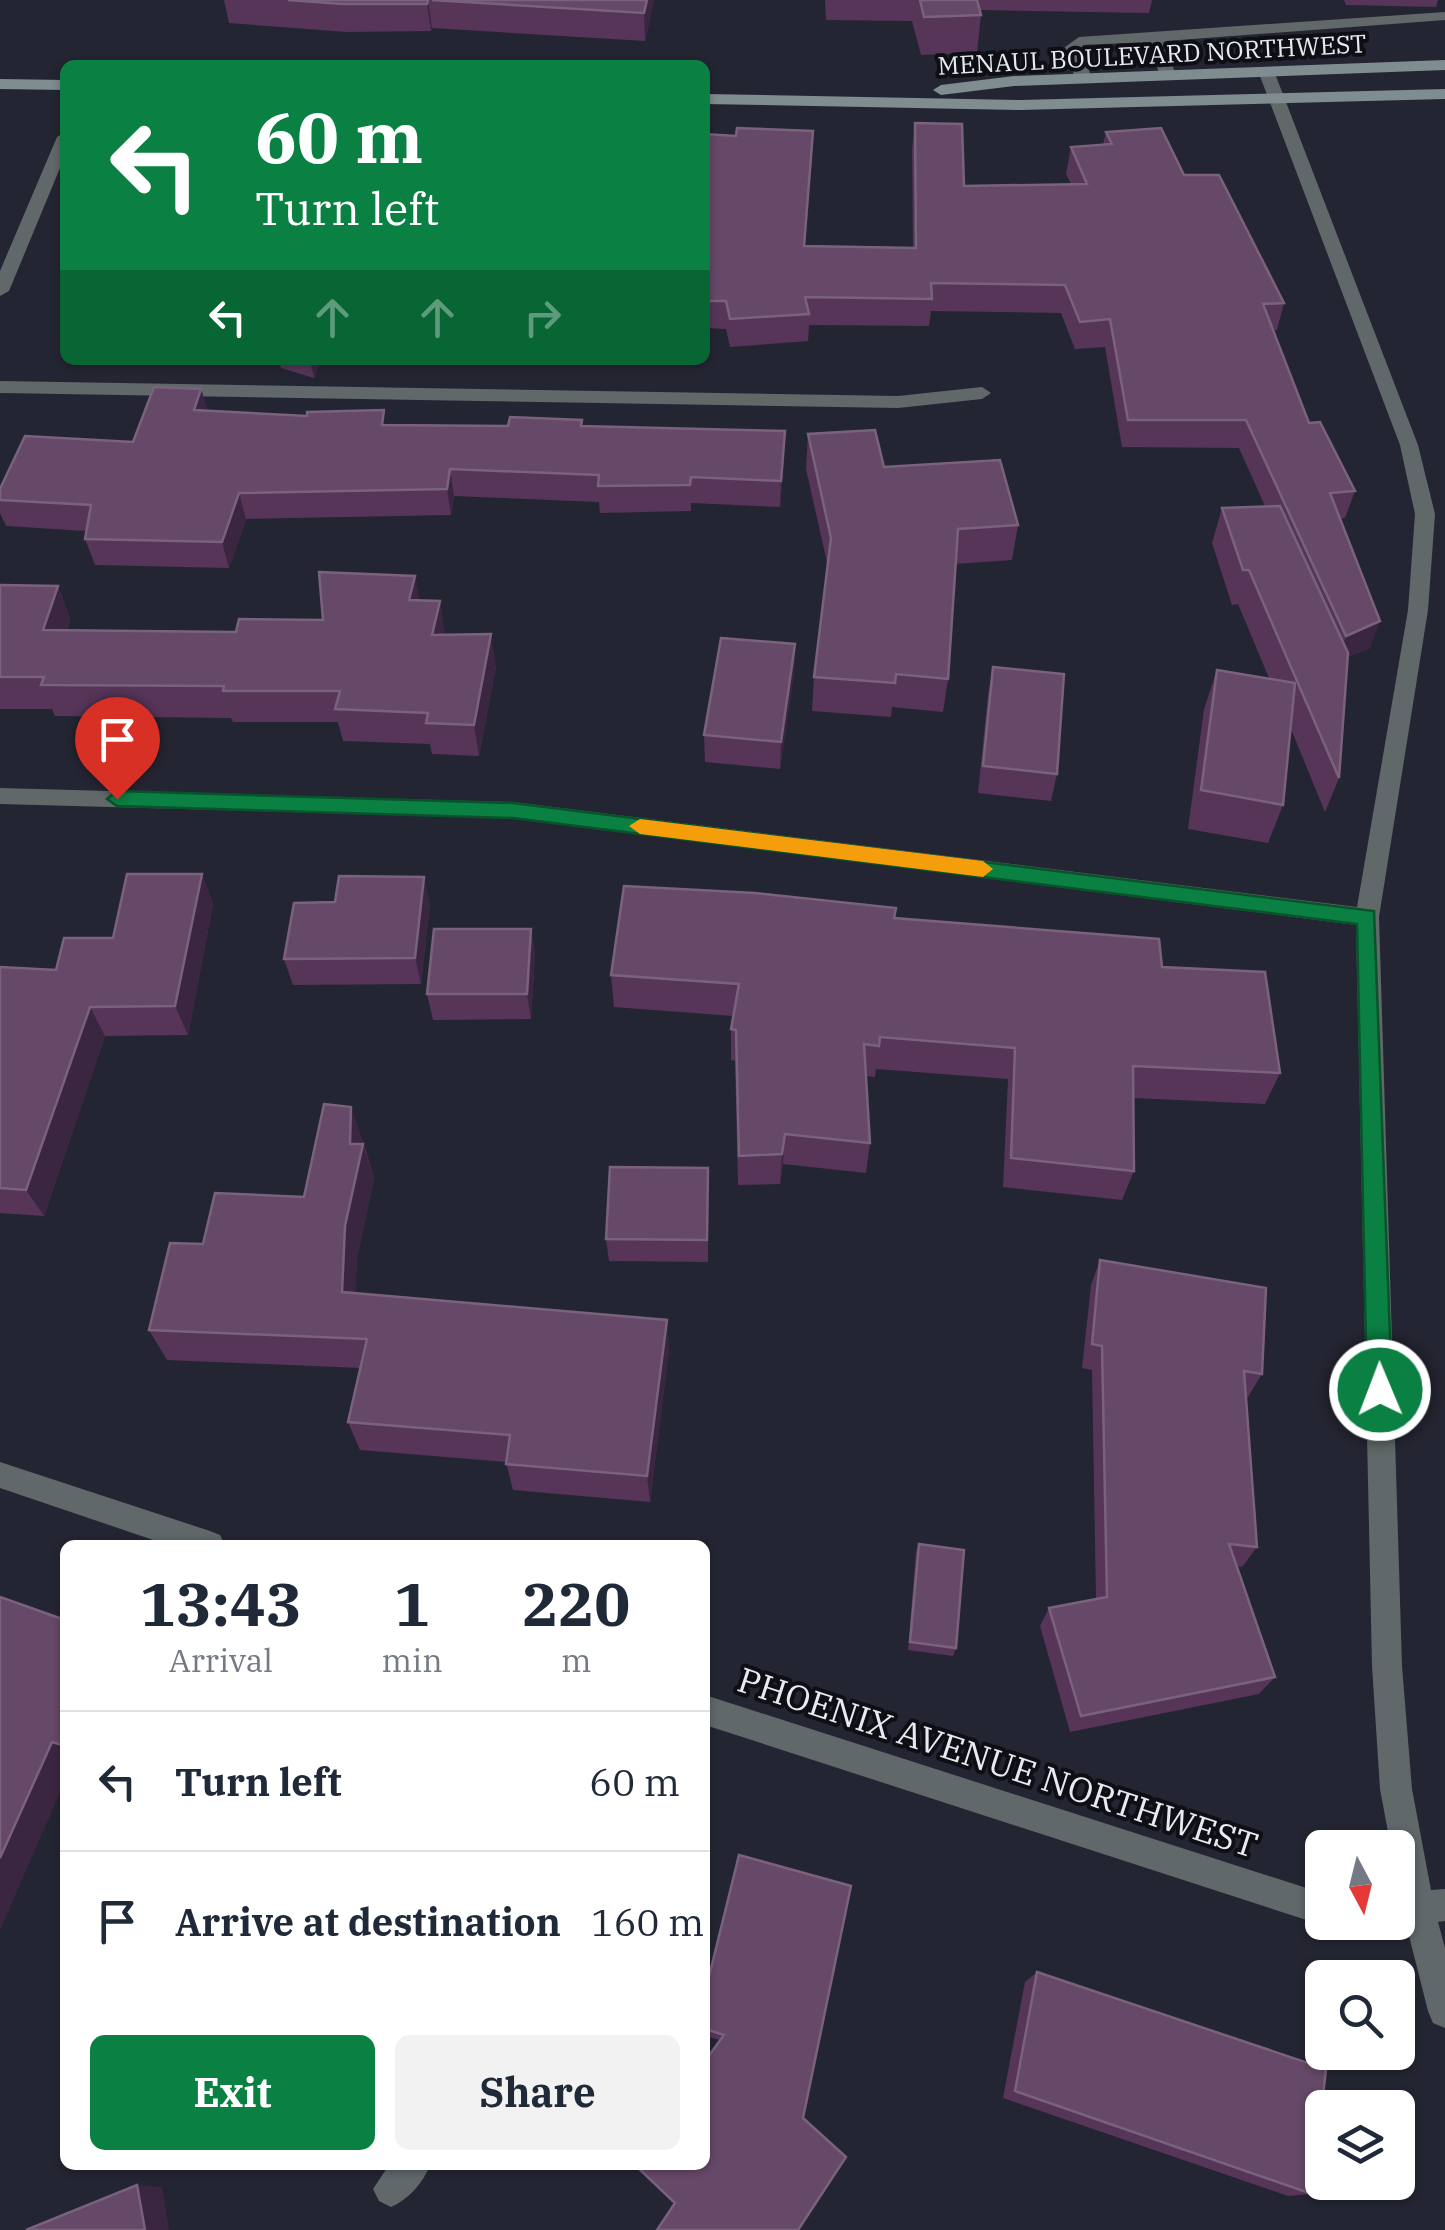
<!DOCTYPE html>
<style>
body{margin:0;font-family:"IBM Plex Serif",serif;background:#f2f2f3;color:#1f2937;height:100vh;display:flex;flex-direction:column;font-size:38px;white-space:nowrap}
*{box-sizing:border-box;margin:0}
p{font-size:32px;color:#747a83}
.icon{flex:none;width:55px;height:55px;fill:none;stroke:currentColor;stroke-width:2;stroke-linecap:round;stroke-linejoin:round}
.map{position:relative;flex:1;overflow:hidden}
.side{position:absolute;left:60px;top:1540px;width:650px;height:630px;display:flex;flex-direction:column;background:#fff;border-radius:15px;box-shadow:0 2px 8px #0004}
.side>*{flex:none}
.guide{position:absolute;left:60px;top:60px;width:650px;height:305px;border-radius:15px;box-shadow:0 2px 8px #0004;background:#0b8043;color:#fff;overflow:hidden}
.needle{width:65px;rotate:173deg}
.fabs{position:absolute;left:1305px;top:1830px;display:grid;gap:20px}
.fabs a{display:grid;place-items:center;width:110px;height:110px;border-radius:15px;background:#fff;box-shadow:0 2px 8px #0004;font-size:50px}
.pin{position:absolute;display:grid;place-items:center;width:85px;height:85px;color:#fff;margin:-102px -42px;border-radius:50% 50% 50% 0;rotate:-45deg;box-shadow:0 0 10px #0007}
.pin .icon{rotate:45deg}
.me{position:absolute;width:110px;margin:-55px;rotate:359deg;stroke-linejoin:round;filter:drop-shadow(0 0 8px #0008)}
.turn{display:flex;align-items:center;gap:35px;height:210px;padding:0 30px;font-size:45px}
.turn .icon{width:130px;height:130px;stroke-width:2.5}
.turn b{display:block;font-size:70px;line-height:85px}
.lanes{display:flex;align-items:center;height:95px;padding:0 30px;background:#0003;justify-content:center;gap:50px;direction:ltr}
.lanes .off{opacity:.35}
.eta{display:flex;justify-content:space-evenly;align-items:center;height:170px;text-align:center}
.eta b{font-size:60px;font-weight:800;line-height:70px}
.cta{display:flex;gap:20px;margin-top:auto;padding:20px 30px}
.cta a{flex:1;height:115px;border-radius:15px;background:#0b8043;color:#fff;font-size:40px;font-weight:800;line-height:115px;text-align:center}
.cta a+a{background:#f2f2f3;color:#1f2937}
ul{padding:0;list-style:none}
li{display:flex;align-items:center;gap:30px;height:140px;padding:0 30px;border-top:2px solid #e0e1e3}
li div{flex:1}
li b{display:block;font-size:38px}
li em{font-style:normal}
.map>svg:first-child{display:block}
</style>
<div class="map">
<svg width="1445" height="2230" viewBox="0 0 1445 2230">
<rect width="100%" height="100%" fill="#242532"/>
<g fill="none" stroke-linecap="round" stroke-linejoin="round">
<polygon fill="#60686a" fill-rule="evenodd" points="1445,12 1445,20 1166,41 1175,74 1167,79 1159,74 1151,42 1083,45 1091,78 1083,83 1075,78 1065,47 1079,37"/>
<g fill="#60686a" fill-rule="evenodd">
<polygon points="1261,68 1274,71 1418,445 1435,514 1428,610 1379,917 1402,1666 1412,1789 1431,1890 1445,1889 1445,1921 1438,1922 1445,1948 1445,2028 1433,2023 1428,2011 1406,1924 1391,1922 1398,1922 1398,1848 1391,1848 1380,1789 1372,1666 1356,925 513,818 0,804 0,788 513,802 1357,907 1408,610 1415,514 1400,445 1258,71"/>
<polygon points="65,132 65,156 9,291 0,296 0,271 57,137"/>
<polygon points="0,381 898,396 982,387 991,393 982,399 898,408 0,393"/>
<polygon points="0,1462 210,1531 220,1535 225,1545 168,1545 0,1488"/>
<polygon points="705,1695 1322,1893 1322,1922 1329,1922 1322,1925 705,1725"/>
<path d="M389 2165H430C423 2183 409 2199 391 2207L379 2201 373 2189Z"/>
</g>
<g fill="#7f8d90" fill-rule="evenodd">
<polygon points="1445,60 1445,70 1014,86 941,95 933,90 941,85 1014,76"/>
<polygon points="0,79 65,80 65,90 0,89"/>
<polygon points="1445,89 1445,99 1020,110 705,104 705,94 1020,100"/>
</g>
</g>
<g fill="#563558">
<polygon points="224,0 654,0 645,41 432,28 431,31 347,32 229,23"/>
<polygon points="825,0 1152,0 1149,13 980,10 981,15 977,53 921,55 912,21 826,20"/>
<polygon points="1344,0 1438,0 1436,7 1346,5"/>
<polygon points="915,123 964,186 1071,184 1066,174 1071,147 1103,145 1106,132 1184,175 1284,303 1277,330 1273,330 1309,423 1355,491 1345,518 1340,519 1370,648 1347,657 1339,778 1325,812 1291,729 1283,805 1268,843 1188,829 1204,709 1217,670 1269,678 1238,604 1232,605 1212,543 1222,508 1265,506 1239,448 1122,447 1105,347 1075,349 1061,313 931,311 929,326 809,325 808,341 730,347 726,329 705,328 705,134 812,158 805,246 913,248 912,149"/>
<polygon points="279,360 320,360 314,378 281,368"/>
<polygon points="201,389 207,410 387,425 583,426 784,457 780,507 691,503 691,511 600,513 599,502 454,496 451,515 246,519 229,568 95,565 85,539 86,531 6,526 0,513 0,489 133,442"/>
<polygon points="808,434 1018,525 1012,560 955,564 948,679 943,712 892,707 891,717 812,711 814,677 828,567 806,469"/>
<polygon points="415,576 419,600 445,635 496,666 479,756 432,754 430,744 343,741 338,722 233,722 231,718 55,716 52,709 0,709 0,585 58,586 70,618 67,630 236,632 323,620"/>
<polygon points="795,644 794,672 780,769 705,762 704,735"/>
<polygon points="993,667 1057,774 1051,801 978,793 988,695"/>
<polygon points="202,874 213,904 188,1035 105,1036 44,1216 0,1213 0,967 56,970 113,938"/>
<polygon points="430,903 421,984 293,985 284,959"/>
<polygon points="894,918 1162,967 1280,1073 1265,1104 1133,1098 1134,1171 1122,1200 1003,1187 1008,1079 876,1069 875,1077 866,1076 870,1143 866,1173 783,1164 780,1184 738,1185 735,1061 731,1060 731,1029 733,1016 614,1007 611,975"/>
<polygon points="531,929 535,955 531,1019 433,1020 427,994"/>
<polygon points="363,1141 374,1178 357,1258 355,1293 669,1349 650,1502 513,1490 506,1462 360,1450 348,1422 360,1368 167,1360 149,1330 203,1244 304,1197"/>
<polygon points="708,1168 708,1262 609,1261 606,1239"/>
<polygon points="1100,1260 1262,1374 1248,1397 1246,1397 1257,1547 1242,1567 1237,1566 1275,1677 1259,1694 1070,1732 1040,1626 1049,1608 1096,1599 1092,1370 1082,1368 1091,1285"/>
<polygon points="919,1544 956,1648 953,1656 908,1650 916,1552"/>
<polygon points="1037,1972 1312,2194 1288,2196 1003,2098 1025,1982"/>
<polygon points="705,1993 803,2118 675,2203 720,2040 705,2036"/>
</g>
<g fill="#3b2642">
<polygon points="428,0 432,28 431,31 427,4"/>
<polygon points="647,0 654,0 645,41 644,13"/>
<polygon points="310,360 320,360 314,378"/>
<polygon points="201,389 209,416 194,410"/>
<polygon points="785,431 784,457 780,507 781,481"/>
<polygon points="450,469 454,496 451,515 447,489"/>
<polygon points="239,493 246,519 229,568 222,542"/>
<polygon points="415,576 421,608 409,600"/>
<polygon points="58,586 70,618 57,662 43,630"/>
<polygon points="440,601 445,633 438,666 432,635"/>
<polygon points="1380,621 1370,648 1336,662 1346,636"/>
<polygon points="491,634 496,666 479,756 474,725"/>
<polygon points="795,644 794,672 780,769 781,742"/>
<polygon points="202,874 213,904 188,1035 175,1006"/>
<polygon points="424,877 430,903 421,984 415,958"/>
<polygon points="531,929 535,955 531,1019 527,994"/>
<polygon points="90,1007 105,1036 44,1216 26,1190"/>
<polygon points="351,1107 363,1141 362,1148 363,1144 374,1178 357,1258 354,1322 342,1292"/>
<polygon points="785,1134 783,1164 780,1184 782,1154"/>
<polygon points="667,1320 669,1349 650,1502 647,1476"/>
<polygon points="52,1742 65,1752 65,1781 0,1930 0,1858"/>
<polygon points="137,2185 162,2187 169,2230 145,2230"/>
</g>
<g fill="#664868" stroke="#7a627e" stroke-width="2.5">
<polygon points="288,0 428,0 427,4 342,4"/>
<polygon points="432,0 647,0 644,13"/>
<polygon points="920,0 977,0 981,15 924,17"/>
<polygon points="915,123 962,124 964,186 1087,184 1071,147 1112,144 1106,132 1161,128 1184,175 1219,175 1284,303 1263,304 1309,423 1320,422 1355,491 1330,493 1380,621 1346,636 1246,420 1128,420 1110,319 1080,322 1065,285 931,283 932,299 805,297 809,314 730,319 726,301 705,301 705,134 736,136 737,128 813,131 804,246 916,248"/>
<polygon points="154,387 201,389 194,410 307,416 307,412 384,410 382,425 508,426 510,417 582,420 581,426 785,431 781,481 691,477 690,485 598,486 599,475 450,469 447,489 239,493 222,542 85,539 91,505 0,500 0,489 25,436 133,442"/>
<polygon points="875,430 884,467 1000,460 1018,525 958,529 948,679 896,674 895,683 814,677 831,538 808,434"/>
<polygon points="1280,506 1348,653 1339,778 1249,570 1243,570 1222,508"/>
<polygon points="319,572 415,576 409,600 440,601 432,635 491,634 474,725 426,723 428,713 335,709 340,691 223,691 224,686 41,685 44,677 0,677 0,585 58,586 43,630 236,632 239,619 323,620"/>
<polygon points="721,638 795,644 781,742 704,735"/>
<polygon points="993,667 1064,674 1057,774 983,766"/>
<polygon points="1217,670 1295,683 1283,805 1201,790"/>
<polygon points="127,874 202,874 175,1006 90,1007 26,1190 0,1188 0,967 56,970 64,938 113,938"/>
<polygon points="339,876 424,877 415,958 284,959 294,903 335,902"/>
<polygon points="624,886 755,893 896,908 894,918 1159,939 1162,967 1265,972 1280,1073 1133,1066 1134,1171 1011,1158 1015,1048 880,1037 879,1046 864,1044 870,1143 785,1134 782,1154 739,1156 736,1030 731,1029 739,984 611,975"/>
<polygon points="434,929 531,929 527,994 427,994"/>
<polygon points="324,1104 351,1107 350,1144 363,1144 345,1226 342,1292 667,1320 647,1476 506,1464 510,1435 348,1422 367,1339 149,1330 170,1243 203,1244 215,1193 304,1197"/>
<polygon points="610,1167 708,1168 707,1240 606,1239"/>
<polygon points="1100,1260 1266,1288 1262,1374 1244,1371 1257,1547 1229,1544 1275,1677 1081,1716 1049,1608 1107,1597 1102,1346 1092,1344"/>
<polygon points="919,1544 964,1550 956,1648 910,1642"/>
<polygon points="0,1597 65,1620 65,1746 52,1742 0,1858"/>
<polygon points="739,1855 851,1886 803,2118 846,2157 798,2230 657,2230 675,2203 635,2165 705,2165 705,2061 724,2035 705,2029 705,1993"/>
<polygon points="1037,1972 1326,2069 1312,2194 1015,2091"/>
<polygon points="137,2185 145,2230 26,2230"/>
</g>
<polygon fill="#0b8043" stroke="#07532c" stroke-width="2.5" points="117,791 513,803 1374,911 1392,1390 1389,1398 1380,1402 1371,1398 1367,1390 1357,924 513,818 117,806 107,799"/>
<polygon fill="#f59e0b" points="640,819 983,861 993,869 983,877 640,834 629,826"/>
<g text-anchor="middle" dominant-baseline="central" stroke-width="8" stroke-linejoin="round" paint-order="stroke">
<g font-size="25" fill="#e8eaf2" stroke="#0e0f15">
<text transform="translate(1152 54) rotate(-3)">MENAUL BOULEVARD NORTHWEST</text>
</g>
<g font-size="35" fill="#e8eaf2" stroke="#0e0f15">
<text transform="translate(998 1762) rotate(18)">PHOENIX AVENUE NORTHWEST</text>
</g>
</g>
</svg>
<div class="fabs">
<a><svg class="needle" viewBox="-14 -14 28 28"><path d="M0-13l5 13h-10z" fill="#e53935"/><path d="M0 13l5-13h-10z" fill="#747a83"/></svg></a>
<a><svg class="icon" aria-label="search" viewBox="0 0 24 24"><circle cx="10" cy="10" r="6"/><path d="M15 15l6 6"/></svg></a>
<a><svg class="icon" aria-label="layers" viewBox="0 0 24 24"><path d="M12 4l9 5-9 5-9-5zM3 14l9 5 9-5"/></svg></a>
</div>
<div class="pin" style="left:117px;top:799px;background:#d93025"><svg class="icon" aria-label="arrive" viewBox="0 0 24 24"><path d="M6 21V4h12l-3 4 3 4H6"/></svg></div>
<svg class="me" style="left:1380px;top:1390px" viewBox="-20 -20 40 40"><circle r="17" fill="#0b8043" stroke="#fff" stroke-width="3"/><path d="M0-11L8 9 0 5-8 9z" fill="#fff"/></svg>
<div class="guide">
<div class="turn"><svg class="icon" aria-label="left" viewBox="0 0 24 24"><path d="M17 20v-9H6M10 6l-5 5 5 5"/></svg><div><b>60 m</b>Turn left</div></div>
<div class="lanes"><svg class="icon" aria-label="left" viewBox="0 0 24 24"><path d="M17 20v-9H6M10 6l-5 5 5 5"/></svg><svg class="icon off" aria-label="ahead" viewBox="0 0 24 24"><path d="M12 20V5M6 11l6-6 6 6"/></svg><svg class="icon off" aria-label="ahead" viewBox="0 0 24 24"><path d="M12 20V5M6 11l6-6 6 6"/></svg><svg class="icon off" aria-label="right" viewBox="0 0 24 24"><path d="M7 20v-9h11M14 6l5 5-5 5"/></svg></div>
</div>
<section class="side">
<div class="eta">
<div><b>13:43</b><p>Arrival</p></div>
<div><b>1</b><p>min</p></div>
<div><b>220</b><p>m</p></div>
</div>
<ul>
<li><svg class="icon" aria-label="left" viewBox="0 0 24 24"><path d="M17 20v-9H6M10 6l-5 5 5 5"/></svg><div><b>Turn left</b></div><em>60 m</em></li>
<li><svg class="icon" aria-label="arrive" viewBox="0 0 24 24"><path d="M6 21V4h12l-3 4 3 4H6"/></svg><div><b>Arrive at destination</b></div><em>160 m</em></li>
</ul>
<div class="cta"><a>Exit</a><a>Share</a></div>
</section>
</div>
